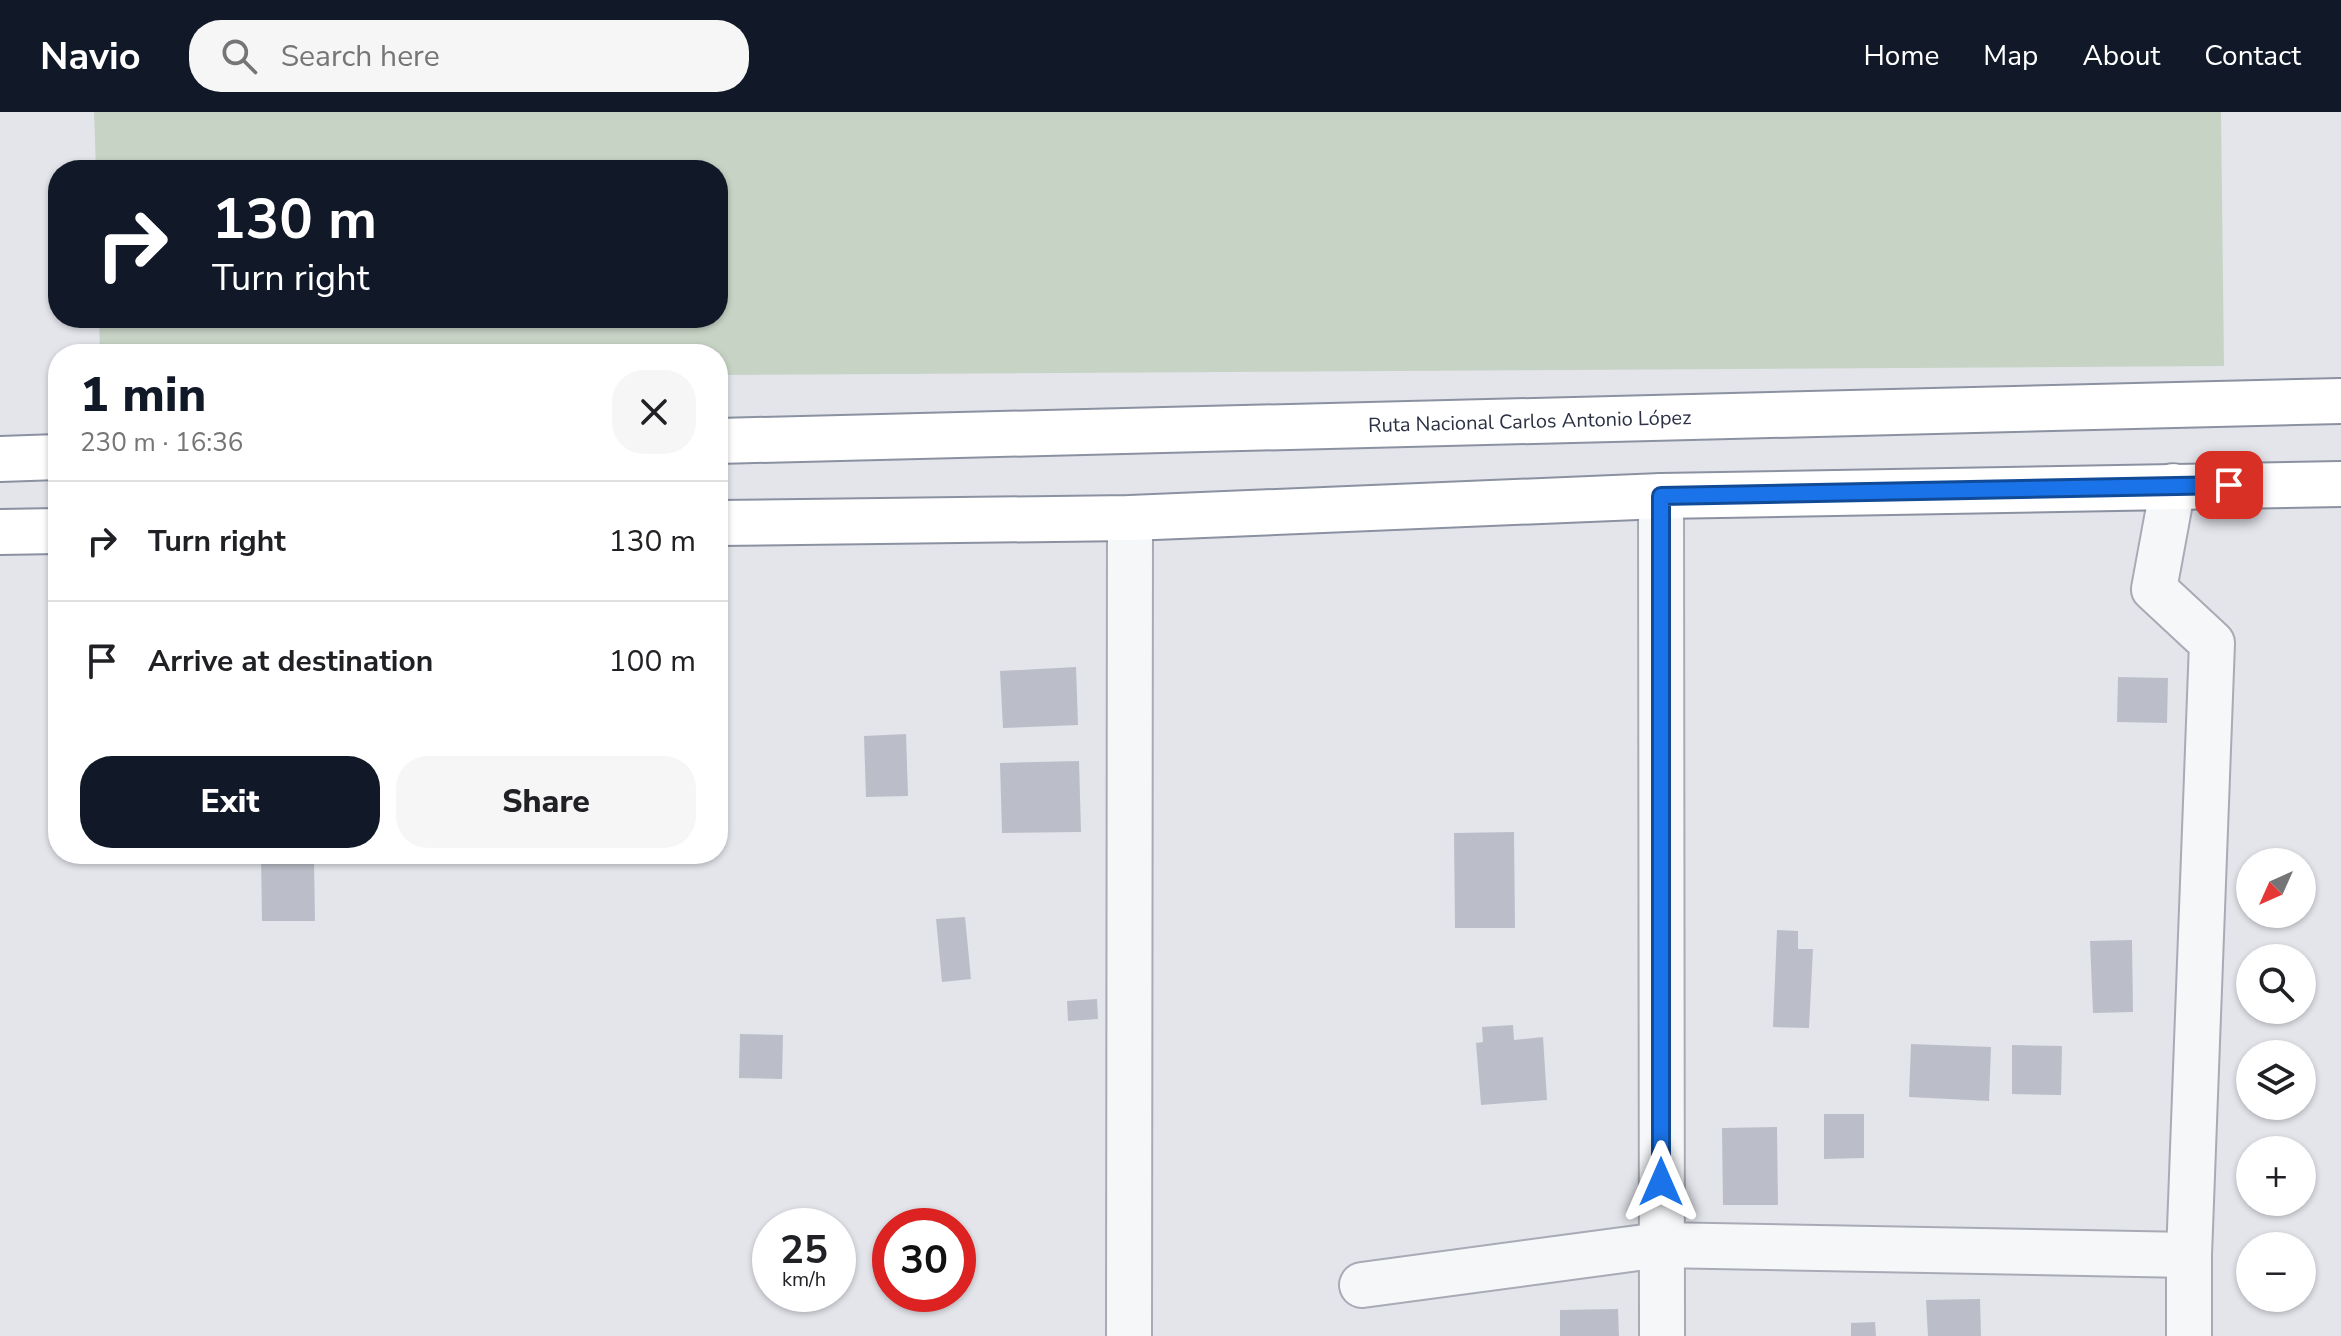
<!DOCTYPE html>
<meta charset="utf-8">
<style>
body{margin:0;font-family:"Nunito Sans",sans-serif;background:#f6f6f6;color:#202124;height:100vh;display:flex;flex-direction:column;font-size:30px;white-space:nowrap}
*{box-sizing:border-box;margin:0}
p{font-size:26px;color:#757577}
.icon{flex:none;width:44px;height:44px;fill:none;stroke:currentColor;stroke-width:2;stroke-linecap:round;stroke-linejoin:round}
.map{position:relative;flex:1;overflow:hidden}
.details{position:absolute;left:48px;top:232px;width:680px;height:520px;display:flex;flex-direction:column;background:#fff;border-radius:32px;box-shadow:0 2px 6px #0004}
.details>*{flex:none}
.guide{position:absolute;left:48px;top:48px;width:680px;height:168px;border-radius:32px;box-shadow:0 2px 6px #0004;background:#111827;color:#fff;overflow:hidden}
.needle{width:52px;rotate:225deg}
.controls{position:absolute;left:2236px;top:736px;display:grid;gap:16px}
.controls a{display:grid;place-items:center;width:80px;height:80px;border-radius:50%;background:#fff;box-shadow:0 2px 6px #0004;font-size:40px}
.speed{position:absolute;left:752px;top:1096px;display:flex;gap:16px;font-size:40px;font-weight:700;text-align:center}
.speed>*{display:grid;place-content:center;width:104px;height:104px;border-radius:50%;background:#fff;box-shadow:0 2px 6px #0004;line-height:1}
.speed small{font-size:20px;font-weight:400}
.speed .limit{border:12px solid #d22;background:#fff;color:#111}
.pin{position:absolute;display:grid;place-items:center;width:68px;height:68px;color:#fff;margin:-34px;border-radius:16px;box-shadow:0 4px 12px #0006}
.me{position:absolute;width:88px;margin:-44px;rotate:0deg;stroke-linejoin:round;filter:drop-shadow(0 0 6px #0008)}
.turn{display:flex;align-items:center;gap:28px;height:168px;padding:0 32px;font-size:36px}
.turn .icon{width:104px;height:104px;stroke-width:2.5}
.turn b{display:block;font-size:56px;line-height:68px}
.round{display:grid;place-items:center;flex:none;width:84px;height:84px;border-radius:32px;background:#f6f6f6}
.head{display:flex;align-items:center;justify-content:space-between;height:136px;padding:0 32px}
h1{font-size:48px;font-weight:800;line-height:60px;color:#111827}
.cta{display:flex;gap:16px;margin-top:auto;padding:16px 32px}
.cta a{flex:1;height:92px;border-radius:32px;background:#111827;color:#fff;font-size:32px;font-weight:800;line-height:92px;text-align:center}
.cta a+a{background:#f6f6f6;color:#202124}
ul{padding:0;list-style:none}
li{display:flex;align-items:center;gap:24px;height:120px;padding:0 32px;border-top:2px solid #e0e0e0}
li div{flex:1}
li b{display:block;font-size:30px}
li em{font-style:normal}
header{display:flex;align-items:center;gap:48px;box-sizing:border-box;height:112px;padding:0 40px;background:#111827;color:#fff}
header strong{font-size:38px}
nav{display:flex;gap:44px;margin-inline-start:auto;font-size:28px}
.search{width:560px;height:72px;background:#f6f6f6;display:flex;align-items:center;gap:20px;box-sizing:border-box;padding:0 28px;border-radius:32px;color:#757577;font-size:30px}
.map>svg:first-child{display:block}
</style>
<header>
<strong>Navio</strong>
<div class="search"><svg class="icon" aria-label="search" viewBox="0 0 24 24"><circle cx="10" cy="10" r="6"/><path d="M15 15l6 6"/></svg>Search here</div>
<nav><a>Home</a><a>Map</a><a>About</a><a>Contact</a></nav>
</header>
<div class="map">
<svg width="2341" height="1224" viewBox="0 0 2341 1224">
<rect width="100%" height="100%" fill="#e3e5eb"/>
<polygon fill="#c7d4c5" points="94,0 2221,0 2224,254 718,263 718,242 100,242 99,206 718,206 718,58 96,58"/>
<g fill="#bbbec8">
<polygon points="1076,555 1078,613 1003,616 1000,559"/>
<polygon points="2118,565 2168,566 2167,611 2117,610"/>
<polygon points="906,622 908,684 866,685 864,624"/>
<polygon points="1079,649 1081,720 1002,721 1000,651"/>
<polygon points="1514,720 1515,816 1455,816 1454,721"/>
<polygon points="261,742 334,742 334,749 314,749 315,809 262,809"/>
<polygon points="965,805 971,867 942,870 936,807"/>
<polygon points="1777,818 1798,819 1798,837 1813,837 1809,916 1773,915"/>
<polygon points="2132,828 2133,900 2093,901 2090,829"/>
<polygon points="1097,887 1098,907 1068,909 1067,889"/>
<polygon points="1513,913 1514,928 1543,925 1547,988 1481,993 1476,931 1483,930 1482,915"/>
<polygon points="740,922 783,923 782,967 739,966"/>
<polygon points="1911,932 1991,935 1989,989 1909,985"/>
<polygon points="2012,933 2062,934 2061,983 2012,982"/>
<polygon points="1824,1002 1864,1002 1864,1046 1824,1047"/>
<polygon points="1777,1015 1778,1093 1723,1093 1722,1016"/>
<polygon points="1980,1187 1981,1224 1928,1224 1926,1188"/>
<polygon points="1618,1197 1619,1224 1560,1224 1560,1198"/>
<polygon points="1875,1210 1876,1224 1851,1224 1851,1211"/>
</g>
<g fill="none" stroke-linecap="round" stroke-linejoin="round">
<g stroke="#a8abb5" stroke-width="48">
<g id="minor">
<polyline points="2173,374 2154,477 2212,531 2189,1143 2189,1224"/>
<polyline points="1661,384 1662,1224"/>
<polyline points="1362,1173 1660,1133 2189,1143"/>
<polyline points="1129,1224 1130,406"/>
</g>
</g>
<g stroke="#8b91a1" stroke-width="48">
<g id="highway">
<path id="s1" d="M718 329 2341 289"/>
<polyline points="0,347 58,345"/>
<polyline points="718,411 1130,406 1661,384 2341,372"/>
<polyline points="0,420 58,419"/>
</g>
</g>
<use href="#minor" stroke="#f6f7f9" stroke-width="44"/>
<use href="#highway" stroke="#fff" stroke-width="44"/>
</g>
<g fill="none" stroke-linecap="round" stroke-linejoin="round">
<g stroke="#114b97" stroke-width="20">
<polyline id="route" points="1661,1070 1661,384 2229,373"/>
</g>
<use href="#route" stroke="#1a73e8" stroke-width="14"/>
</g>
<g text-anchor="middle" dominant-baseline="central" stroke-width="8" stroke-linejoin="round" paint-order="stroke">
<g font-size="20" fill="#2c3143" stroke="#f3f5f8">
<text stroke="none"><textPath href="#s1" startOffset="812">Ruta Nacional Carlos Antonio López</textPath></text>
</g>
</g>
</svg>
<div class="controls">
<a><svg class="needle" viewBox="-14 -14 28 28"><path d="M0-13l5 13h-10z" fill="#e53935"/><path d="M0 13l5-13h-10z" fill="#757577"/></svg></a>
<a><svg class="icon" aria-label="search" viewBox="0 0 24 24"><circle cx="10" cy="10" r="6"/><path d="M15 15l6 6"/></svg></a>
<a><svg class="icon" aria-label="layers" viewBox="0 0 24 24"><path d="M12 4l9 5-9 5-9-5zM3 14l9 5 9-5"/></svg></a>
<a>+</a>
<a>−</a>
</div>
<div class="speed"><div>25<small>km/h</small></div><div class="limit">30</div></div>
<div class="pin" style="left:2229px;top:373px;background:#d93025"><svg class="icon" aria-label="arrive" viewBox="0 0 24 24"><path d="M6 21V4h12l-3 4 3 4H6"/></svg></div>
<svg class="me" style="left:1661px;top:1070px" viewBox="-20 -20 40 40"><path d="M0-17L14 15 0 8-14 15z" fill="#1a73e8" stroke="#fff" stroke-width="4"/></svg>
<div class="guide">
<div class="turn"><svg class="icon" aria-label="right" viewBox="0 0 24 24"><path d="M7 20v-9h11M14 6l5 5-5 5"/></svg><div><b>130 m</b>Turn right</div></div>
</div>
<section class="details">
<div class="head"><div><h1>1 min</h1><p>230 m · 16:36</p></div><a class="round"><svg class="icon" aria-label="close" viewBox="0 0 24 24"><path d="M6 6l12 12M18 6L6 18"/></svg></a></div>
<ul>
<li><svg class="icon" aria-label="right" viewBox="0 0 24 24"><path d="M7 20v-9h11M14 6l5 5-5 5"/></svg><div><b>Turn right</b></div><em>130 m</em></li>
<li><svg class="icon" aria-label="arrive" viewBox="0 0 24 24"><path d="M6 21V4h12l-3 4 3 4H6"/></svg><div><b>Arrive at destination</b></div><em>100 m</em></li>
</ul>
<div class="cta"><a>Exit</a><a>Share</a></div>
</section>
</div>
